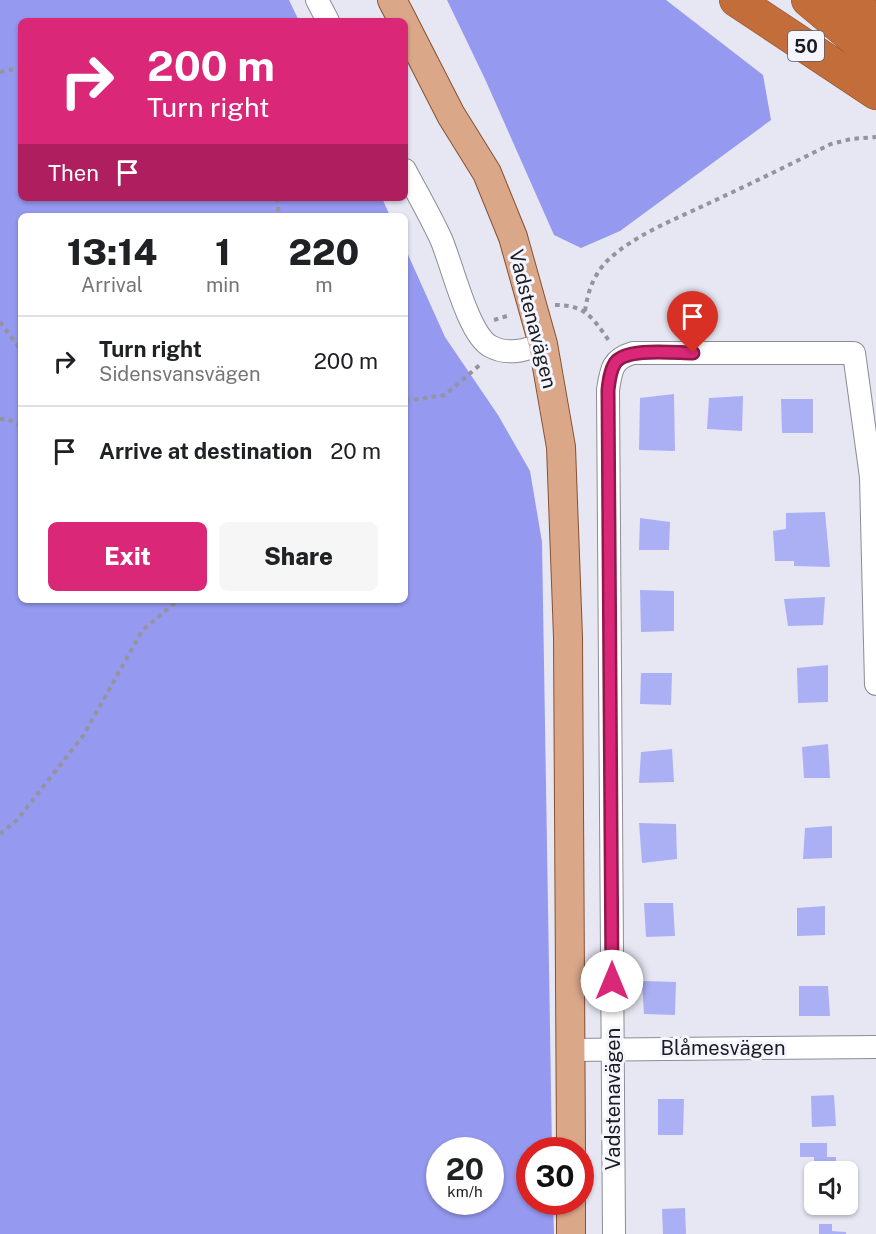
<!DOCTYPE html>
<meta charset="utf-8">
<style>
body{margin:0;font-family:"Public Sans",sans-serif;background:#f6f6f6;color:#202124;height:100vh;display:flex;flex-direction:column;font-size:22px;white-space:nowrap}
*{box-sizing:border-box;margin:0}
p{font-size:20px;color:#757577}
.icon{flex:none;width:33px;height:33px;fill:none;stroke:currentColor;stroke-width:2;stroke-linecap:round;stroke-linejoin:round}
.map{position:relative;flex:1;overflow:hidden}
.details{position:absolute;left:18px;top:213px;width:390px;height:390px;display:flex;flex-direction:column;background:#fff;border-radius:9px;box-shadow:0 2px 4px #0004}
.details>*{flex:none}
.banner{position:absolute;left:18px;top:18px;width:390px;height:183px;border-radius:9px;box-shadow:0 2px 4px #0004;background:#db2777;color:#fff;overflow:hidden}
.fabs{position:absolute;left:804px;top:1161px;display:grid;gap:12px}
.fabs a{display:grid;place-items:center;width:54px;height:54px;border-radius:9px;background:#fff;box-shadow:0 2px 4px #0004;font-size:30px}
.speed{position:absolute;left:426px;top:1137px;display:flex;gap:12px;font-size:30px;font-weight:700;text-align:center}
.speed>*{display:grid;place-content:center;width:78px;height:78px;border-radius:50%;background:#fff;box-shadow:0 2px 4px #0004;line-height:1}
.speed small{font-size:15px;font-weight:400}
.speed .limit{border:9px solid #d22;background:#fff;color:#111}
.pin{position:absolute;display:grid;place-items:center;width:51px;height:51px;color:#fff;margin:-62px -26px;border-radius:50% 50% 50% 0;rotate:-45deg;box-shadow:0 0 6px #0007}
.pin .icon{rotate:45deg}
.me{position:absolute;width:66px;margin:-33px;rotate:0deg;stroke-linejoin:round;filter:drop-shadow(0 0 4px #0008)}
.turn{display:flex;align-items:center;gap:21px;height:126px;padding:0 30px;font-size:27px}
.turn .icon{width:78px;height:78px;stroke-width:2.5}
.turn b{display:block;font-size:42px;line-height:51px}
.then{display:flex;align-items:center;height:57px;padding:0 30px;background:#0003;gap:12px;font-size:22px}
.eta{display:flex;justify-content:space-evenly;align-items:center;height:102px;text-align:center}
.eta b{font-size:36px;font-weight:800;line-height:42px}
.primary-button{display:flex;gap:12px;margin-top:auto;padding:12px 30px}
.primary-button a{flex:1;height:69px;border-radius:9px;background:#db2777;color:#fff;font-size:24px;font-weight:800;line-height:69px;text-align:center}
.primary-button a+a{background:#f6f6f6;color:#202124}
ul{padding:0;list-style:none}
li{display:flex;align-items:center;gap:18px;height:90px;padding:0 30px;border-top:2px solid #e0e0e0}
li div{flex:1}
li b{display:block;font-size:22px}
li em{font-style:normal}
.map>svg:first-child{display:block}
</style>
<div class="map">
<svg width="876" height="1234" viewBox="0 0 876 1234">
<rect width="100%" height="100%" fill="#e6e7f3"/>
<g fill="#9599ef" fill-rule="evenodd">
<path d="M0 0H289L299 21H21V198H382L390 216H21V600H405V248L445 337 498 415 530 471 542 542 552 1150H530V1202H553L554 1234H0ZM440 1150H490V1202H440Z"/>
<polygon points="447,0 666,0 763,75 771,120 620,231 581,248 554,235 485,79"/>
</g>
<g fill="#abb0f5">
<polygon points="674,394 675,451 639,450 640,398"/>
<polygon points="743,396 742,431 707,429 709,398"/>
<polygon points="781,399 813,399 813,433 782,433"/>
<polygon points="825,512 830,567 794,566 794,561 775,561 773,531 786,529 786,513"/>
<polygon points="640,518 670,522 669,550 639,550"/>
<polygon points="640,590 674,591 674,631 641,632"/>
<polygon points="825,597 823,625 788,626 784,599"/>
<polygon points="828,665 828,702 798,703 797,668"/>
<polygon points="641,673 672,673 671,705 640,704"/>
<polygon points="828,744 830,778 804,778 802,747"/>
<polygon points="672,749 674,782 639,783 641,752"/>
<polygon points="639,823 676,824 677,859 642,863"/>
<polygon points="832,826 832,858 803,859 805,828"/>
<polygon points="644,903 673,903 675,936 646,937"/>
<polygon points="825,906 825,935 797,936 797,908"/>
<polygon points="642,981 676,982 675,1015 644,1014"/>
<polygon points="799,986 828,986 830,1016 799,1016"/>
<polygon points="834,1095 836,1126 812,1127 811,1096"/>
<polygon points="658,1099 684,1099 683,1135 658,1135"/>
<polygon points="800,1143 827,1143 827,1157 836,1157 836,1172 814,1172 814,1157 800,1157"/>
<polygon points="685,1208 686,1234 663,1234 662,1209"/>
<polygon points="819,1224 832,1224 832,1231 846,1232 846,1234 819,1234"/>
</g>
<g fill="none" stroke-linecap="round" stroke-linejoin="round">
<g stroke="#8b8c97" stroke-width="24">
<g id="minor">
<polyline points="317,0 328,21"/>
<path d="M405 170C417 193 430 215 441 239 452 264 468 334 490 346 507 356 526 350 543 344"/>
<polyline points="570,1050 876,1047"/>
<path d="M614 1234 608 390C611 370 612 359 633 353H854L871 477 876 684"/>
</g>
</g>
<g stroke="#885131" stroke-width="30">
<g id="major">
<polyline points="392,0 403,21"/>
<polyline points="405,25 451,115 487,173 513,237 543,344 561,447 568,637 571,1150"/>
<polyline points="571,1202 571,1234"/>
</g>
</g>
<g stroke="#885131" stroke-width="34">
<g id="highway">
<polyline points="736,0 876,93"/>
<polyline points="808,0 876,57"/>
<polyline points="849,0 876,22"/>
</g>
</g>
<g stroke="#93949d" stroke-width="4" stroke-dasharray="4.5 4.5" stroke-linecap="butt">
<polyline points="0,72 21,68"/>
<polyline points="277,198 279,216"/>
<path d="M555 305C587 305 593 319 610 342"/>
<path d="M585 311C588 291 593 276 607 261 633 236 671 221 703 206 746 186 789 165 831 144L851 139 876 137"/>
<polyline points="494,320 510,315"/>
<polyline points="0,322 21,350"/>
<polyline points="405,401 445,395 482,363"/>
<polyline points="0,419 8,419 21,427"/>
<polyline points="0,834 17,820 83,736 142,631 178,600"/>
</g>
<use href="#minor" stroke="#fff" stroke-width="22"/>
<use href="#major" stroke="#daa789" stroke-width="28"/>
<use href="#highway" stroke="#c26d3a" stroke-width="33"/>
</g>
<g fill="none" stroke-linecap="round" stroke-linejoin="round">
<g stroke="#8e194d" stroke-width="15">
<path id="route" d="M612 981 608 390C609 381 610 371 615 363 626 347 675 353 693 353"/>
</g>
<use href="#route" stroke="#db2777" stroke-width="10"/>
</g>
<g text-anchor="middle" dominant-baseline="central" stroke-width="6" stroke-linejoin="round" paint-order="stroke">
<rect fill="#f4f5ff" stroke="#5c5d63" stroke-width="1.5" x="788" y="31" width="36" height="30" rx="4.5"/>
<g font-size="18" font-weight="bold" fill="#1b1c20">
<text x="806" y="46">50</text>
</g>
<g font-size="20" fill="#1b1c20" stroke="#f4f5ff">
<text transform="translate(533 319) rotate(76)">Vadstenavägen</text>
<text x="723" y="1048">Blåmesvägen</text>
<text transform="translate(613 1099) rotate(-90)">Vadstenavägen</text>
</g>
</g>
</svg>
<div class="fabs">
<a><svg class="icon" aria-label="sound" viewBox="0 0 24 24"><path d="M4 9h4l5-4v14l-5-4H4zM17 9q2 3 0 6"/></svg></a>
</div>
<div class="speed"><div>20<small>km/h</small></div><div class="limit">30</div></div>
<div class="pin" style="left:693px;top:353px;background:#d93025"><svg class="icon" aria-label="arrive" viewBox="0 0 24 24"><path d="M6 21V4h12l-3 4 3 4H6"/></svg></div>
<svg class="me" style="left:612px;top:981px" viewBox="-20 -20 40 40"><circle r="19" fill="#fff"/><path d="M0-13L10 11 0 6-10 11z" fill="#db2777"/></svg>
<div class="banner">
<div class="turn"><svg class="icon" aria-label="right" viewBox="0 0 24 24"><path d="M7 20v-9h11M14 6l5 5-5 5"/></svg><div><b>200 m</b>Turn right</div></div>
<div class="then">Then<svg class="icon" aria-label="arrive" viewBox="0 0 24 24"><path d="M6 21V4h12l-3 4 3 4H6"/></svg></div>
</div>
<section class="details">
<div class="eta">
<div><b>13:14</b><p>Arrival</p></div>
<div><b>1</b><p>min</p></div>
<div><b>220</b><p>m</p></div>
</div>
<ul>
<li><svg class="icon" aria-label="right" viewBox="0 0 24 24"><path d="M7 20v-9h11M14 6l5 5-5 5"/></svg><div><b>Turn right</b><p>Sidensvansvägen</p></div><em>200 m</em></li>
<li><svg class="icon" aria-label="arrive" viewBox="0 0 24 24"><path d="M6 21V4h12l-3 4 3 4H6"/></svg><div><b>Arrive at destination</b></div><em>20 m</em></li>
</ul>
<div class="primary-button"><a>Exit</a><a>Share</a></div>
</section>
</div>
